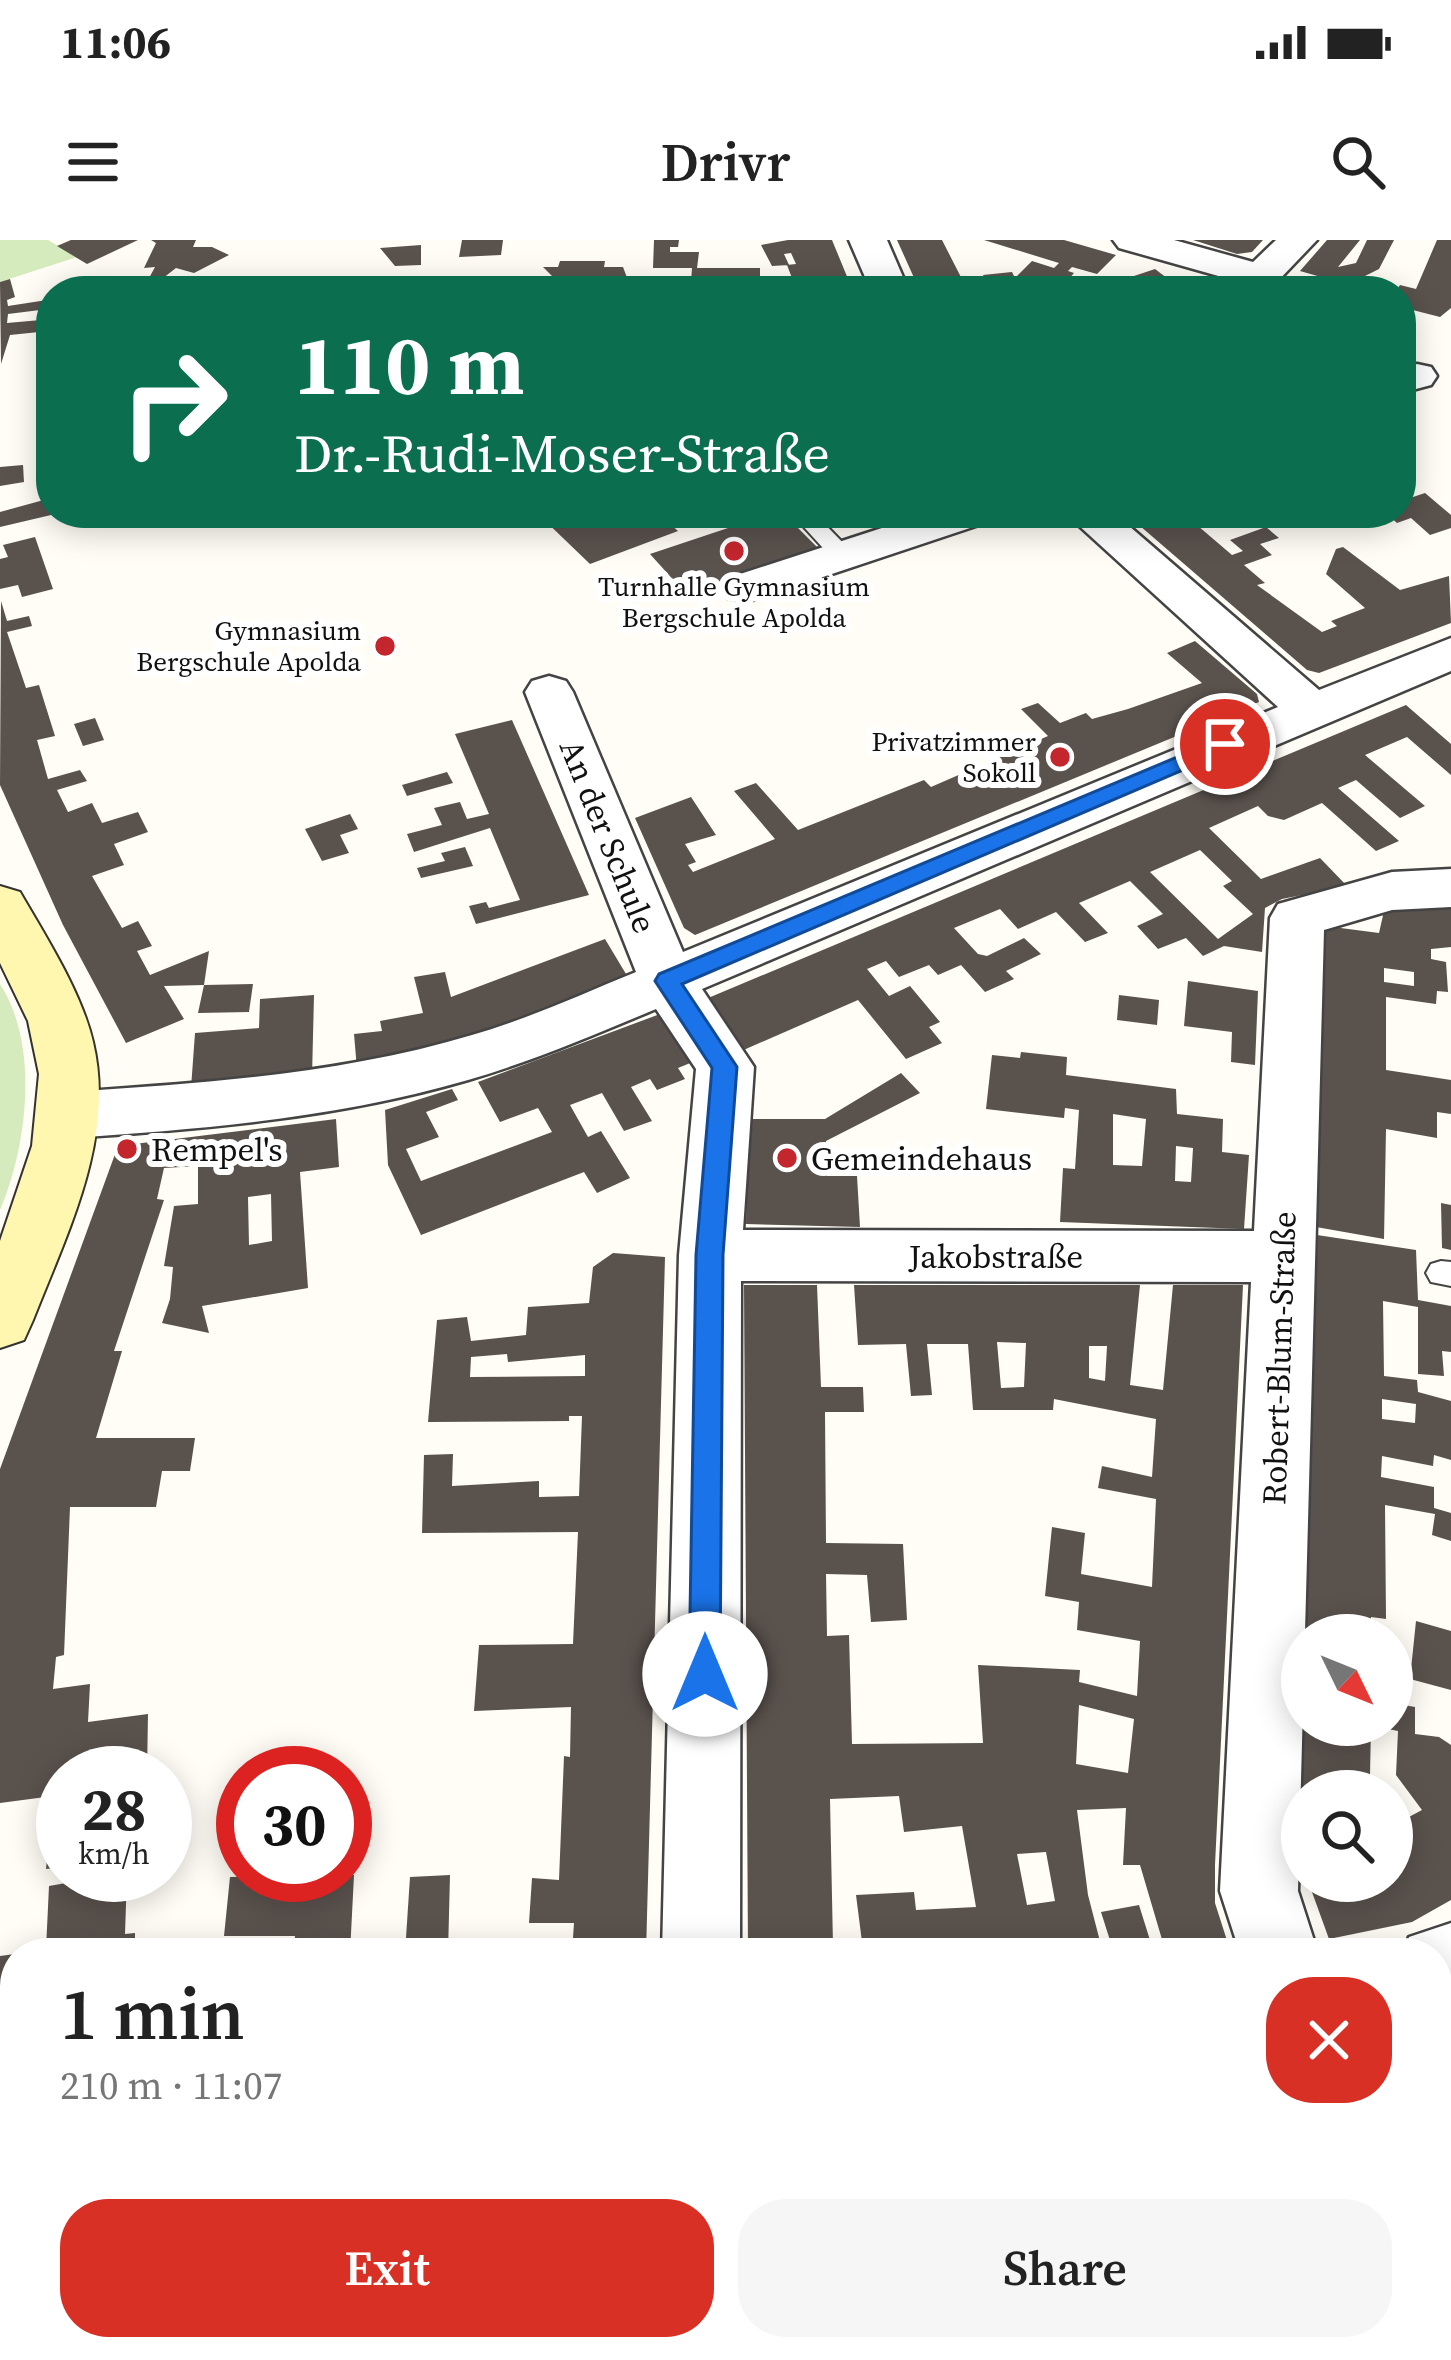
<!DOCTYPE html>
<meta charset="utf-8">
<style>
body{margin:0;font-family:"Source Serif 4",serif;background:#f6f6f6;color:#222;height:100vh;display:flex;flex-direction:column;font-size:45px;white-space:nowrap}
*{box-sizing:border-box;margin:0}
p{font-size:39px;color:#767676}
.icon{flex:none;width:66px;height:66px;fill:none;stroke:currentColor;stroke-width:2;stroke-linecap:round;stroke-linejoin:round}
.map{position:relative;flex:1;overflow:hidden}
.side{position:absolute;left:0px;top:1698px;width:1452px;height:423px;display:flex;flex-direction:column;background:#fff;border-radius:48px 48px 0 0;box-shadow:0 6px 30px #0003}
.side>*{flex:none}
.banner{position:absolute;left:36px;top:36px;width:1380px;height:252px;border-radius:48px;box-shadow:0 6px 30px #0003;background:#0b6e4f;color:#fff;overflow:hidden}
.needle{width:78px;rotate:133deg}
.tools{position:absolute;left:1281px;top:1374px;display:grid;gap:24px}
.tools a{display:grid;place-items:center;width:132px;height:132px;border-radius:50%;background:#fff;box-shadow:0 6px 30px #0003;font-size:60px}
.speed{position:absolute;left:36px;top:1506px;display:flex;gap:24px;font-size:60px;font-weight:700;text-align:center}
.speed>*{display:grid;place-content:center;width:156px;height:156px;border-radius:50%;background:#fff;box-shadow:0 6px 30px #0003;line-height:1}
.speed small{font-size:30px;font-weight:400}
.speed .limit{border:18px solid #d22;background:#fff;color:#111}
.pin{position:absolute;display:grid;place-items:center;width:102px;height:102px;color:#fff;margin:-51px;border:6px solid #fff;border-radius:50%;box-shadow:0 3px 12px #0007}
.me{position:absolute;width:132px;margin:-66px;rotate:0deg;stroke-linejoin:round;filter:drop-shadow(0 0 9px #0008)}
.turn{display:flex;align-items:center;gap:42px;height:252px;padding:0 60px;font-size:54px}
.turn .icon{width:156px;height:156px;stroke-width:2.5}
.turn b{display:block;font-size:84px;line-height:102px}
.round{display:grid;place-items:center;flex:none;width:126px;height:126px;border-radius:48px;background:#f6f6f6}
.headline{display:flex;align-items:center;justify-content:space-between;height:204px;padding:0 60px}
h1{font-size:72px;font-weight:600;line-height:90px}
.button{display:flex;gap:24px;margin-top:auto;padding:24px 60px}
.button a{flex:1;height:138px;border-radius:48px;background:#d93025;color:#fff;font-size:48px;font-weight:600;line-height:138px;text-align:center}
.button a+a{background:#f6f6f6;color:#222}
.status{display:flex;justify-content:space-between;align-items:center;height:84px;padding:0 60px;background:#fff;direction:ltr}
.status svg{height:33px;fill:currentColor}
header{display:flex;justify-content:space-between;align-items:center;height:156px;padding:0 60px;background:#fff;font-size:54px;font-weight:600}
.map>svg:first-child{display:block}
</style>
<div class="status"><b>11:06</b><svg viewBox="0 0 49 12"><path d="M0 12V9h3v3zM5 12V6h3v6zM10 12V3h3v9zM15 12V0h3v12zM26 1h20v11H26zM47 4h2v5h-2z"/></svg></div>
<header><svg class="icon" aria-label="menu" viewBox="0 0 24 24"><path d="M4 6h16M4 12h16M4 18h16"/></svg>Drivr<svg class="icon" aria-label="search" viewBox="0 0 24 24"><circle cx="10" cy="10" r="6"/><path d="M15 15l6 6"/></svg></header>
<div class="map">
<svg width="1451" height="2120" viewBox="0 0 1451 2120">
<rect width="100%" height="100%" fill="#fffdf5"/>
<g fill="#d5ebbd">
<polygon points="0,0 48,0 77,17 0,42"/>
<path d="M0 744C40 806 27 906 0 970Z"/>
</g>
<g fill="#5a524d" fill-rule="evenodd">
<polygon points="71,0 138,0 87,24 57,6"/>
<polygon points="151,0 196,0 193,7 212,7 229,15 194,33 176,28 158,42 148,40 155,27 144,28 156,3"/>
<polygon points="462,0 503,0 501,15 459,17"/>
<polygon points="654,0 679,0 678,7 670,7 670,12 699,12 697,28 760,28 760,42 691,42 692,28 653,28"/>
<polygon points="788,0 832,0 853,51 797,51 787,25 796,24 791,13 784,14 789,25 772,26 761,5"/>
<polygon points="897,0 942,0 966,47 988,45 983,35 1012,32 1015,38 1032,21 1054,28 1059,23 984,0 1064,0 1116,15 1097,34 1072,27 1068,31 1074,33 1068,40 1090,47 1086,51 1038,45 1022,51 1017,42 1005,43 1009,51 920,51"/>
<polygon points="1193,0 1263,0 1252,12 1237,14"/>
<polygon points="1327,0 1360,0 1338,27 1356,23 1367,0 1394,0 1379,29 1359,39 1328,39 1300,31"/>
<polygon points="1437,0 1451,0 1451,68 1440,77 1401,67 1401,51 1396,51 1400,45 1416,49"/>
<polygon points="421,5 421,25 395,26 380,8"/>
<polygon points="560,21 605,21 604,27 623,27 632,51 597,51 587,39 560,44 543,27 558,27"/>
<polygon points="1155,29 1184,51 1154,51 1134,36"/>
<polygon points="1293,38 1317,44 1312,51 1261,51 1288,45"/>
<polygon points="10,39 15,57 7,60 8,66 47,60 48,69 8,74 7,83 41,80 39,92 10,95 1,124 0,42"/>
<polygon points="23,225 24,242 0,246 0,227"/>
<polygon points="1425,253 1451,275 1451,288 1430,295 1411,278 1397,283 1386,273 1401,273 1401,261"/>
<polygon points="51,258 51,275 0,287 0,272"/>
<polygon points="537,273 658,273 678,291 590,324"/>
<polygon points="773,273 783,273 818,308 686,354 650,314"/>
<polygon points="1125,273 1209,273 1191,280 1232,315 1243,311 1230,300 1266,287 1279,298 1260,304 1272,315 1244,325 1265,343 1257,345 1322,392 1337,386 1331,381 1365,368 1326,334 1336,309 1343,307 1400,350 1449,336 1451,383 1319,433 1307,430"/>
<polygon points="35,297 53,349 22,357 18,345 0,349 0,319 8,317 3,305"/>
<polygon points="1,361 7,381 29,376 32,386 7,392 26,448 39,445 55,496 37,500 48,539 80,530 87,541 57,550 68,572 92,563 102,583 138,572 148,592 114,604 124,625 92,636 122,688 138,681 152,706 137,711 150,735 209,711 204,745 164,746 184,779 126,803 63,685 0,545"/>
<polygon points="1195,401 1257,454 1259,462 695,695 684,688 635,578 691,557 716,595 685,604 696,622 688,625 693,632 775,599 734,551 756,543 798,590 924,540 931,547 1048,496 1021,469 1038,463 1060,483 1086,473 1092,479 1128,469 1202,443 1167,413"/>
<path d="M1406 465 1451 504V535L1407 497 1365 515 1425 566 1400 578 1356 540 1338 548 1399 601 1376 611 1322 563 1284 580 1268 576 1258 566 1209 588 1261 639 1320 618 1347 646 1282 659 1265 668 1262 712 1224 706 1203 716 1186 698 1158 709 1137 686 1163 674 1130 641 1079 663 1108 693 1085 702 1056 672 1018 689 1000 669 954 688 978 714 987 716 1024 698 1041 714 1006 731 1014 739 985 752 961 725 938 735 929 725 899 737 886 721 867 729 889 756 910 746 940 782 929 787 942 803 906 819 858 760 739 812 701 761ZM1200 610 1232 641 1223 646 1253 674 1218 699 1150 632Z"/>
<polygon points="95,478 104,500 83,506 74,484"/>
<polygon points="512,480 589,655 476,684 469,666 486,662 489,668 520,660 490,588 414,612 407,594 442,585 434,568 460,562 467,579 489,574 455,494"/>
<polygon points="447,532 453,543 407,556 402,545"/>
<polygon points="350,574 358,589 340,595 349,613 322,621 305,589"/>
<polygon points="465,607 473,626 421,638 417,628 445,621 441,613"/>
<path d="M1451 663V707L1431 709V719L1446 722 1448 752 1437 751 1436 764 1386 757V830L1451 840V874L1437 872V898L1386 889 1384 999 1316 987 1323 692 1333 687 1379 693 1384 671ZM1384 728 1414 732V746L1384 742Z"/>
<polygon points="605,699 632,744 470,804 357,829 354,794 382,791 380,781 423,773 414,737 445,732 451,757"/>
<polygon points="1188,741 1258,751 1255,825 1231,822 1232,792 1184,786"/>
<polygon points="253,744 249,772 198,773 204,745"/>
<polygon points="314,755 312,837 191,848 195,793 259,788 260,759"/>
<polygon points="1119,755 1159,760 1157,785 1117,780"/>
<polygon points="668,771 700,819 678,828 685,839 657,850 650,839 631,847 652,881 624,891 602,853 570,865 588,897 601,891 630,938 597,953 584,932 421,995 388,925 385,870 452,849 458,860 426,872 439,897 406,909 421,941 552,892 538,868 500,882 478,842"/>
<path d="M1021 812 1067 817 1066 835 1176 849 1177 874 1223 879 1222 912 1249 915 1244 989 1060 982 1063 928 1075 929 1079 870 1065 868 1064 878 986 869 992 815 1020 818ZM1113 874 1146 879 1142 926 1113 925ZM1176 906 1193 908 1191 942 1175 941Z"/>
<polygon points="901,833 920,853 826,901 827,936 857,936 860,987 746,984 748,879 825,879"/>
<path d="M336 879 339 927 300 932 308 1048 202 1066 209 1093 162 1083 170 1059 173 1027 164 1026 174 966 198 964V926L164 928 157 959 164 960 114 1111H122L96 1198H195L190 1231H162L156 1267H70L64 1415 56 1417 53 1449 90 1444 88 1482 148 1474 147 1533H63V1627L46 1629 53 1556 0 1563V1229L118 906ZM271 954 272 1001 249 1005 248 957Z"/>
<polygon points="1441,963 1451,965 1451,1010 1442,1008"/>
<path d="M1317 995 1416 1010 1418 1060 1451 1066V1112L1442 1111 1444 1136 1418 1134V1067L1383 1061 1384 1136 1417 1140 1418 1152 1451 1161V1220L1434 1215 1433 1226 1382 1216 1381 1237 1434 1247V1268L1451 1273V1301L1432 1295 1435 1274 1385 1265 1386 1379 1371 1377V1395H1306ZM1382 1159 1416 1164 1415 1183 1382 1179Z"/>
<path d="M613 1013 665 1017 646 1713H572L574 1683H529L532 1638 559 1640 564 1516 570 1517 571 1467 474 1471 479 1405 573 1404 578 1292 422 1293 424 1215 453 1214 452 1246 539 1241V1257L579 1256 582 1176H569V1181L428 1182 437 1080 467 1077 471 1101 526 1095 528 1067 589 1063 593 1027ZM507 1114 508 1122 585 1115V1136L470 1137 471 1117Z"/>
<path d="M744 1045H817L821 1147H863L864 1172H825L826 1303 903 1304 907 1380 871 1382 867 1335 826 1334 827 1396 849 1395 852 1504 983 1503 978 1425 1080 1430 1079 1442 1137 1456 1140 1401 1077 1390 1079 1362 1045 1356 1052 1287 1085 1293 1081 1334 1152 1347 1156 1259 1098 1248 1102 1226 1152 1237 1156 1179 1054 1159 1053 1170H973L968 1104H927L932 1155 911 1156 906 1104 858 1105 854 1045H1140L1130 1145 1163 1150 1173 1045H1243L1215 1625V1663L1231 1713H1166L1140 1625H1123L1126 1568 1077 1570 1088 1655 1103 1713H748ZM997 1102 1026 1103 1024 1147 1001 1148ZM1089 1106H1107L1105 1141 1089 1138ZM1079 1465 1134 1479 1128 1533 1076 1524ZM899 1556 904 1592 962 1586 976 1667 916 1670 914 1652 856 1655 862 1702 833 1706 830 1559ZM1046 1612 1055 1661 1027 1665 1017 1614Z"/>
<polygon points="1416,1381 1451,1391 1451,1450 1410,1439"/>
<polygon points="1392,1463 1415,1467 1415,1494 1439,1497 1451,1505 1451,1660 1412,1682 1329,1699 1308,1641 1392,1641 1392,1586 1422,1570 1396,1535 1398,1491 1378,1487 1392,1485"/>
<polygon points="1303,1485 1371,1485 1370,1535 1356,1531 1363,1551 1302,1551"/>
<polygon points="112,1635 127,1635 125,1694 135,1693 135,1713 34,1713 46,1709 49,1646"/>
<polygon points="345,1635 354,1635 350,1713 294,1713 295,1696 224,1696 230,1637"/>
<polygon points="450,1635 448,1713 405,1713 410,1637"/>
<polygon points="1139,1665 1154,1713 1114,1713 1101,1672"/>
<polygon points="15,1714 15,1855 0,1857 0,1716"/>
<polygon points="1451,1776 1451,1902 1437,1905 1437,1779"/>
<polygon points="15,1948 15,2058 9,2120 0,2120 0,1949"/>
<polygon points="1451,1972 1451,2020 1437,2012 1437,1984"/>
<polygon points="350,2106 503,2106 502,2120 350,2120"/>
<polygon points="749,2106 927,2106 927,2120 748,2120"/>
</g>
<g fill="none" stroke-linecap="round" stroke-linejoin="round">
<g stroke="#444" stroke-width="4">
<g id="service">
<polygon points="791,273 814,273 849,309 849,319 833,319"/>
<polygon points="1441,1021 1451,1022 1451,1046 1431,1042 1426,1033 1431,1024"/>
</g>
</g>
<g stroke="#444" stroke-width="5">
<g id="minor">
<polygon points="849,0 887,0 909,51 871,51"/>
<polygon points="1113,0 1174,0 1253,22 1276,0 1317,0 1275,44 1261,48 1119,8"/>
<polygon points="1417,124 1431,127 1437,136 1431,145 1401,153 1401,128"/>
<polygon points="928,273 994,273 988,282 760,358 744,362 728,358 721,348 728,338"/>
<path d="M1065 273H1114L1319 450 1451 398V431L702 749 754 827 743 990 1254 991 1270 678 1278 664 1392 632 1451 629V667L1392 670 1324 690 1298 1651 1318 1713H1240L1220 1651 1251 1042 741 1041 740 1713H662L679 1015 696 829 656 769C594 795 533 821 468 840 338 878 204 889 70 898L49 891 41 875 49 859 70 852C205 843 342 834 472 795 528 779 582 754 636 732L525 452 532 441 549 436 566 441 573 452 683 712 1278 467Z"/>
<polygon points="1451,1683 1451,1761 1437,1764 1437,1713 1403,1713 1409,1697"/>
<polygon points="15,1861 15,1945 0,1946 0,1862"/>
<rect x="653" y="2106" width="88" height="14"/>
</g>
</g>
<g stroke="#333" stroke-width="4">
<path id="secondary" d="M0 646 20 652C46 697 81 751 93 802 116 898 67 993 33 1080L24 1100 0 1108V1001L32 906 39 834 28 781 0 723Z"/>
</g>
<use href="#service" fill="#fff" fill-rule="evenodd"/>
<use href="#minor" fill="#fff" fill-rule="evenodd"/>
<use href="#secondary" fill="#fff6b0" fill-rule="evenodd"/>
</g>
<polygon fill="#1a73e8" stroke="#114b97" stroke-width="3" points="1225,497 1235,504 1232,509 682,744 737,827 723,1015 720,1434 716,1444 705,1449 694,1444 689,1434 696,1015 712,828 655,741 659,734"/>
<g fill="#c4262e" stroke="#fff" stroke-width="4.5">
<circle cx="734" cy="311" r="12"/>
<circle cx="385" cy="406" r="12"/>
<circle cx="1060" cy="517" r="12"/>
<circle cx="127" cy="909" r="12"/>
<circle cx="787" cy="918" r="12"/>
</g>
<g text-anchor="middle" dominant-baseline="central" stroke-width="12" stroke-linejoin="round" paint-order="stroke">
<g font-size="27" fill="#111" stroke="#fff" text-anchor="end">
<text x="734" y="346" text-anchor="middle">Turnhalle Gymnasium<tspan x="734" dy="31">Bergschule Apolda</tspan></text>
<text x="361" y="390">Gymnasium<tspan x="361" dy="31">Bergschule Apolda</tspan></text>
<text x="1036" y="501">Privatzimmer<tspan x="1036" dy="31">Sokoll</tspan></text>
</g>
<g font-size="33" fill="#111" stroke="#fff">
<text transform="translate(608 596) rotate(68)">An der Schule</text>
<text x="996" y="1016">Jakobstraße</text>
<text transform="translate(1279 1118) rotate(-88)">Robert-Blum-Straße</text>
</g>
<g font-size="33" fill="#111" stroke="#fff" text-anchor="start">
<text x="151" y="909">Rempel's</text>
<text x="811" y="918">Gemeindehaus</text>
</g>
</g>
</svg>
<div class="tools">
<a><svg class="needle" viewBox="-14 -14 28 28"><path d="M0-13l5 13h-10z" fill="#e53935"/><path d="M0 13l5-13h-10z" fill="#767676"/></svg></a>
<a><svg class="icon" aria-label="search" viewBox="0 0 24 24"><circle cx="10" cy="10" r="6"/><path d="M15 15l6 6"/></svg></a>
</div>
<div class="speed"><div>28<small>km/h</small></div><div class="limit">30</div></div>
<div class="pin" style="left:1225px;top:504px;background:#d93025"><svg class="icon" aria-label="arrive" viewBox="0 0 24 24"><path d="M6 21V4h12l-3 4 3 4H6"/></svg></div>
<svg class="me" style="left:705px;top:1434px" viewBox="-20 -20 40 40"><circle r="19" fill="#fff"/><path d="M0-13L10 11 0 6-10 11z" fill="#1a73e8"/></svg>
<div class="banner">
<div class="turn"><svg class="icon" aria-label="right" viewBox="0 0 24 24"><path d="M7 20v-9h11M14 6l5 5-5 5"/></svg><div><b>110 m</b>Dr.-Rudi-Moser-Straße</div></div>
</div>
<section class="side">
<div class="headline"><div><h1>1 min</h1><p>210 m · 11:07</p></div><a class="round" style="background:#d93025;color:#fff"><svg class="icon" aria-label="close" viewBox="0 0 24 24"><path d="M6 6l12 12M18 6L6 18"/></svg></a></div>
<div class="button"><a>Exit</a><a>Share</a></div>
</section>
</div>
